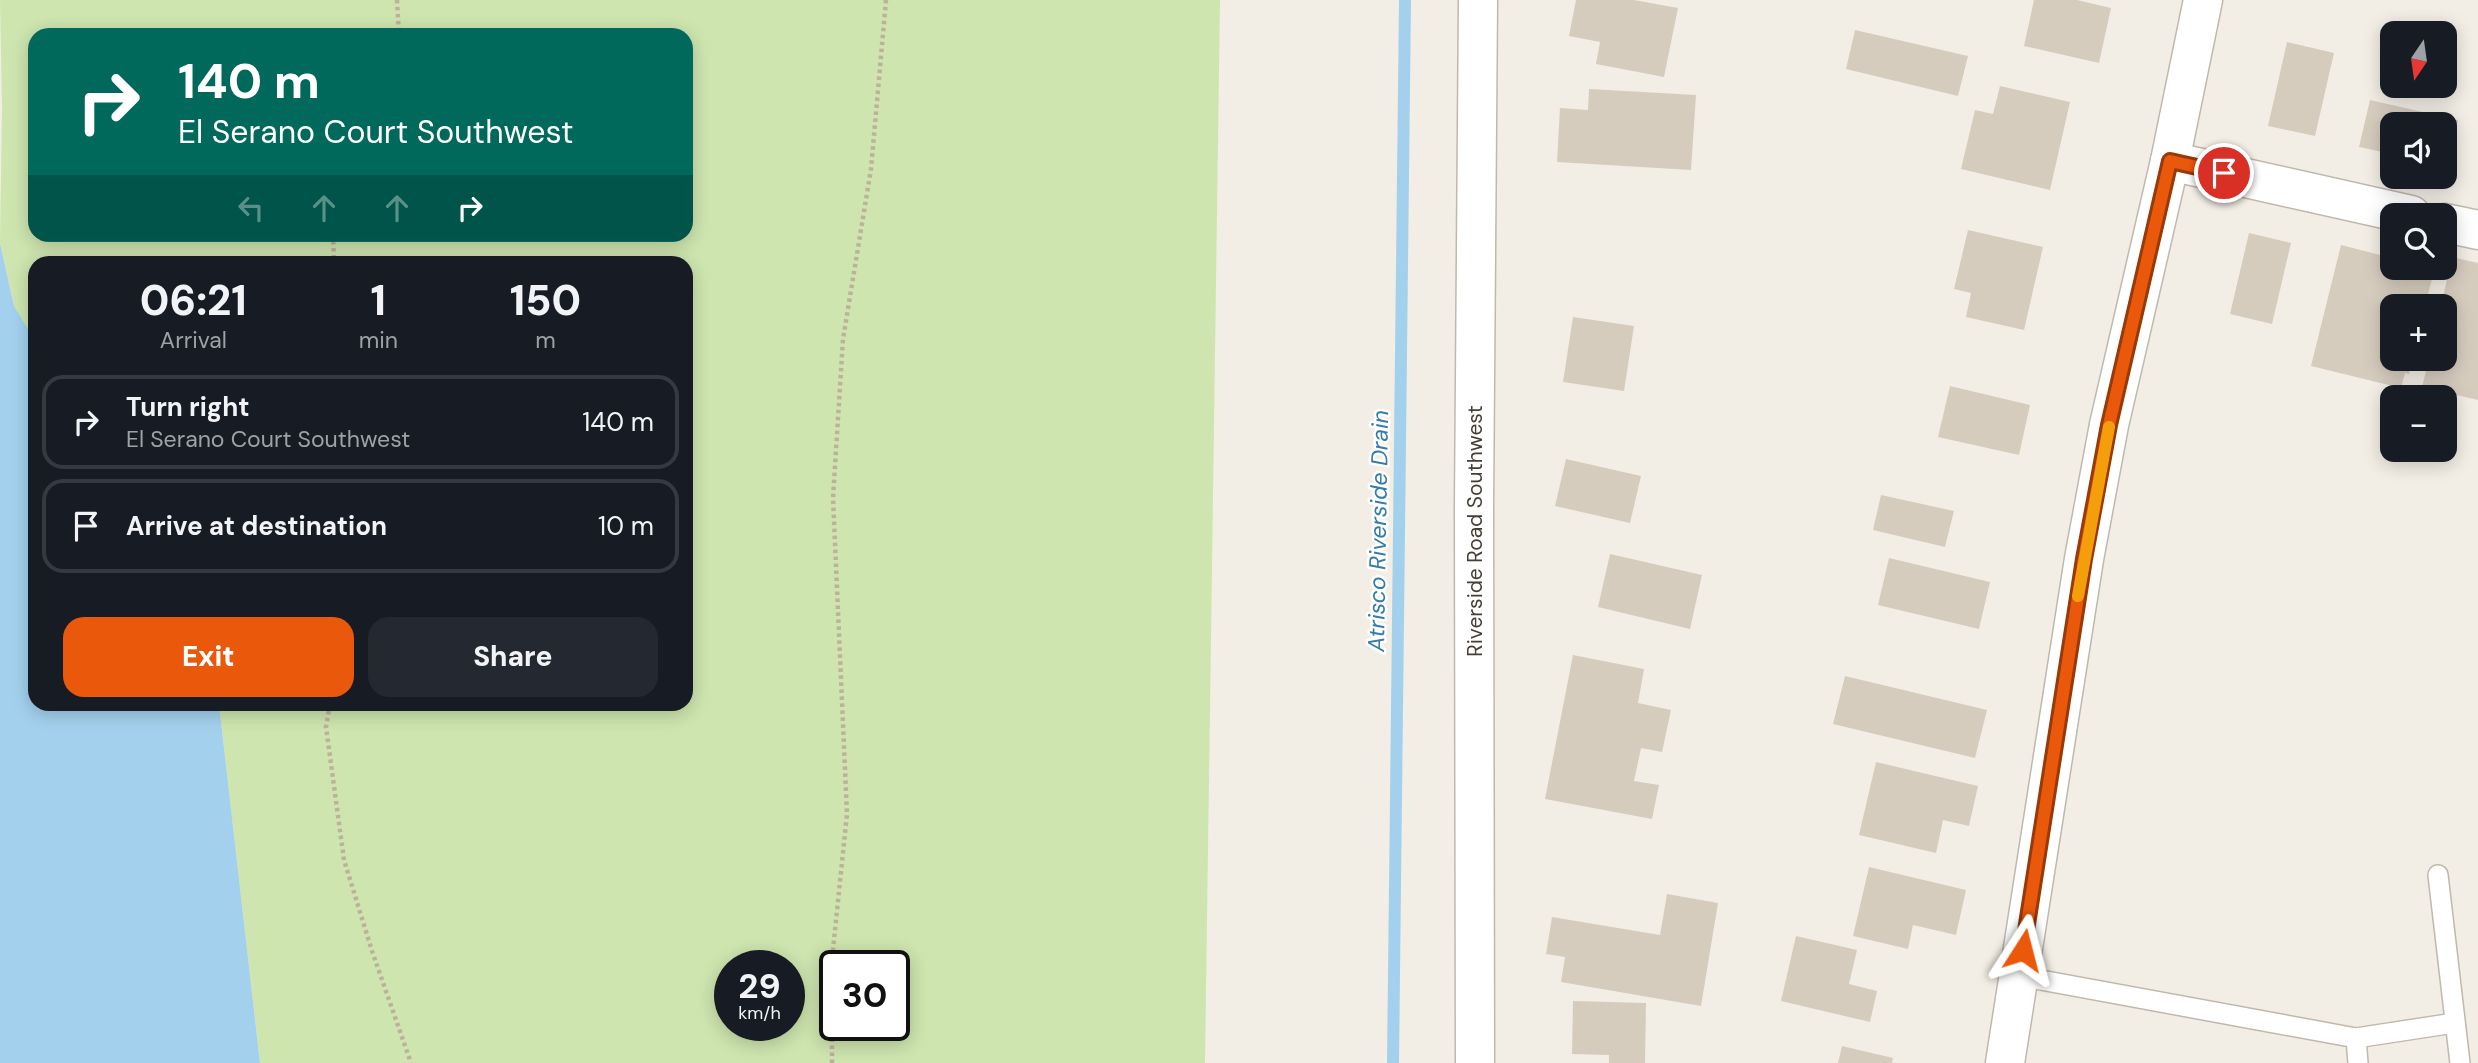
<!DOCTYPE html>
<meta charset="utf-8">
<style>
body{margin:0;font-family:"DM Sans",sans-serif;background:#242831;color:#f1f3f6;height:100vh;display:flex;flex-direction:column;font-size:26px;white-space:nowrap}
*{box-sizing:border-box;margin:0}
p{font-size:23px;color:#9ea1a6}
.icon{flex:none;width:38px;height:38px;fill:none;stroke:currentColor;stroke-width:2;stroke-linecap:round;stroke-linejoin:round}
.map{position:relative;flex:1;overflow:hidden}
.details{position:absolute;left:28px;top:256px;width:665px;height:455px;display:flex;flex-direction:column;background:#171b24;border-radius:21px;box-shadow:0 4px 18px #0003}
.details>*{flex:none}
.top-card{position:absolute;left:28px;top:28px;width:665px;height:214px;border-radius:21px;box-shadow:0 4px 18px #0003;background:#00695c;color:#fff;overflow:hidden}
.needle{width:46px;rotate:193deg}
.controls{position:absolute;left:2380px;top:21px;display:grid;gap:14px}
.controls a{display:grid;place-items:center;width:77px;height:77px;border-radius:14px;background:#171b24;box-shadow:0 4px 18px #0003;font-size:35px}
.speed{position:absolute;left:714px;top:950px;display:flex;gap:14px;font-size:35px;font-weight:700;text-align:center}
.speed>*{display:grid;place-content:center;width:91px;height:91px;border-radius:50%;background:#171b24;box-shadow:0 4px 18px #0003;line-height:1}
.speed small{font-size:18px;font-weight:400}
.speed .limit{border:4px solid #111;border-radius:10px;background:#fff;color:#111}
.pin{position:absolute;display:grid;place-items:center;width:60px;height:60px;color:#fff;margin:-30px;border:4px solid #fff;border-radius:50%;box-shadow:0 2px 7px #0007}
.me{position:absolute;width:77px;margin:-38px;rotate:9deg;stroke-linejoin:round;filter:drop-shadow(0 0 5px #0008)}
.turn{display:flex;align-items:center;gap:24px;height:147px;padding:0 35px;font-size:32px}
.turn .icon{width:91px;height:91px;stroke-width:2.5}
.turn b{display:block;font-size:49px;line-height:60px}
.lanes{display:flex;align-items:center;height:66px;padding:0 35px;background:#0003;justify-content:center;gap:35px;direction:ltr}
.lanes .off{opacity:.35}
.eta{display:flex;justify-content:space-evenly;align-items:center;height:119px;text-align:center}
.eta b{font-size:42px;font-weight:800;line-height:49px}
.cta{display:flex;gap:14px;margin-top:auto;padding:14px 35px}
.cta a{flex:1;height:80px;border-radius:21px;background:#ea580c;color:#fff;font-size:28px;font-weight:800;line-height:80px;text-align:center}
.cta a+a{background:#242831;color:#f1f3f6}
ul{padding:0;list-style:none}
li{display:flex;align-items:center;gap:21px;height:94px;margin:0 14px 10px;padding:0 21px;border:4px solid #363941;border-radius:21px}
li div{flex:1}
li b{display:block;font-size:26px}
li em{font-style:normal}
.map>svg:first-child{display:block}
</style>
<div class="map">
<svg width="2478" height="1063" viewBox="0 0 2478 1063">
<rect width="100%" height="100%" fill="#f2eee5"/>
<path fill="#cee5af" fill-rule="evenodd" d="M0 0H1220L1205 1063H260L219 704H686V262H35V340L14 306 0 243 2 107ZM35 35H686V234H35ZM730 966H789V1026H730ZM835 966H894V1026H835Z"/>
<polygon fill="#a3d1ed" points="0,243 14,306 35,340 35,704 219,704 260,1063 0,1063"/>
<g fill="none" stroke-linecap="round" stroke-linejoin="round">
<polyline stroke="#a3d1ed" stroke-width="12" points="1393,1063 1405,0"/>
</g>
<g fill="#d6ccbe">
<polygon points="1576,0 1634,0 1678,8 1664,77 1596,64 1600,42 1569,36"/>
<polygon points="2034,0 2077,0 2111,8 2099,63 2024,46"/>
<polygon points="1855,30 1968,56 1958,96 1846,69"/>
<polygon points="2287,42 2334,53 2315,136 2268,126"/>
<polygon points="2000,86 2070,102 2050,190 1961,169 1975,110 1993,114"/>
<polygon points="1589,89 1696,95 1691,170 1557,162 1560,108 1588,110"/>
<polygon points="2370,100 2458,120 2447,167 2445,167 2445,124 2392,124 2392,154 2359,147"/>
<polygon points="1968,230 2043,247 2024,330 1966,317 1971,293 1954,289"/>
<polygon points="2249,233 2291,243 2272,324 2230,314"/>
<polygon points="2341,245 2392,258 2392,268 2435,268 2425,306 2392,306 2392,359 2412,359 2409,374 2405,373 2401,388 2311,366"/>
<polygon points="2452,257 2478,263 2478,400 2422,387 2429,359 2445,359 2445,306 2441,306"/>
<polygon points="1573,317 1634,326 1624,391 1563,382"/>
<polygon points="1950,386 2030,405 2019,455 1938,437"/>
<polygon points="1566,459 1641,476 1630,523 1555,506"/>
<polygon points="1881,495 1954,511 1945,547 1873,530"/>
<polygon points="1610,554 1702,575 1690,629 1598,607"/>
<polygon points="1889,558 1990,582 1979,629 1878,605"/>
<polygon points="1573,655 1644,669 1638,703 1671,710 1662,752 1641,748 1634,781 1659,785 1652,819 1545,799"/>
<polygon points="1845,676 1987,710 1975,758 1833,724"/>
<polygon points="1876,762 1978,786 1969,826 1943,820 1936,853 1859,835"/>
<polygon points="1869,867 1966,890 1956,935 1913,925 1908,949 1853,936"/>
<polygon points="1667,894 1718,903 1701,1006 1561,982 1565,957 1546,954 1552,917 1660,935"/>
<polygon points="1796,936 1857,950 1849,984 1877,991 1870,1022 1781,1001"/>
<polygon points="1573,1001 1646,1003 1645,1063 1609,1063 1609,1055 1572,1054"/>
<polygon points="1842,1046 1893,1058 1892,1063 1838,1063"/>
</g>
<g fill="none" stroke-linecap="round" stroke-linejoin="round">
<g stroke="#c0b8ab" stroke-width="22">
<g id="service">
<polyline points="2438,875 2460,1063"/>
<polyline points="2019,976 2356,1038 2358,1063"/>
<polyline points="2356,1038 2454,1023"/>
</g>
</g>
<g stroke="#c0b8ab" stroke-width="41">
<g id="minor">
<polyline points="2170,161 2411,215"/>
<polyline points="2445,223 2478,230"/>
<polyline points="1475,1063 1474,506 1478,0"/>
<polyline points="2005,1063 2084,559 2109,425 2170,161 2203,0"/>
</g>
</g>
<g stroke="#beb19a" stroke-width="4.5" stroke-dasharray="3.5 3.5" stroke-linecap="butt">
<polyline points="397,0 399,35"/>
<polyline points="333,234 334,262"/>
<polyline points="330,704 326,727 344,860 372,951 411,1063"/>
<polyline points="832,1063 832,959 847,814 833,498 843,339 871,169 886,0"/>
</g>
<use href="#service" stroke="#fff" stroke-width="19"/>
<use href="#minor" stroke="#fff" stroke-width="38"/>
</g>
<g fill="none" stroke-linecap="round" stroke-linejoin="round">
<g stroke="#983908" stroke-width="18">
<polyline id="route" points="2023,950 2084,559 2109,425 2170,161 2224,173"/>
</g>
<use href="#route" stroke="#ea580c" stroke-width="12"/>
<polyline stroke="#f59e0b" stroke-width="12" points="2078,596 2109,427"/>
</g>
<g text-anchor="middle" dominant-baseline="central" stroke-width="5" stroke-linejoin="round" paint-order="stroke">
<g font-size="21" fill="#443e35" stroke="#fff">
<text transform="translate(1475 531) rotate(-90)">Riverside Road Southwest</text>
</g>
<g font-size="23" font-style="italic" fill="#327bac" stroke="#fff">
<text transform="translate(1378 531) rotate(-89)">Atrisco Riverside Drain</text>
</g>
</g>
</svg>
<div class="controls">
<a><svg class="needle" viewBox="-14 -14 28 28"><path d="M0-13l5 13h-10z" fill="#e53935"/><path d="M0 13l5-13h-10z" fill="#9ea1a6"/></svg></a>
<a><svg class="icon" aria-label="sound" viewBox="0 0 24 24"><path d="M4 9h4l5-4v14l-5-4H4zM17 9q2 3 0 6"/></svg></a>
<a><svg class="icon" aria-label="search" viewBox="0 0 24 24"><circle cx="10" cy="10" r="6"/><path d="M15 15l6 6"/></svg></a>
<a>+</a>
<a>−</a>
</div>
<div class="speed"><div>29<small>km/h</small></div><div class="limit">30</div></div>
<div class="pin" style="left:2224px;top:173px;background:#d93025"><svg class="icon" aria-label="arrive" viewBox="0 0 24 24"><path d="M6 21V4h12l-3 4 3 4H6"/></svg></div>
<svg class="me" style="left:2023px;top:950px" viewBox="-20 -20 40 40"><path d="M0-17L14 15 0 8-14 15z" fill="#ea580c" stroke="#fff" stroke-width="4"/></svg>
<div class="top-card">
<div class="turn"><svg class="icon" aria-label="right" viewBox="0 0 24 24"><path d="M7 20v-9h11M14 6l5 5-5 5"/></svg><div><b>140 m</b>El Serano Court Southwest</div></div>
<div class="lanes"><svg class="icon off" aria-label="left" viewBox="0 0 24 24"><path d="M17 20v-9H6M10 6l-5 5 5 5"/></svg><svg class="icon off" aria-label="ahead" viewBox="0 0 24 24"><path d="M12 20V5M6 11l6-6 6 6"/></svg><svg class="icon off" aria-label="ahead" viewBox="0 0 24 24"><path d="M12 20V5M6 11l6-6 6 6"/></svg><svg class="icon" aria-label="right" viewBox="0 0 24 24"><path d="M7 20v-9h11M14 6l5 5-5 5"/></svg></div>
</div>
<section class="details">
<div class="eta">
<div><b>06:21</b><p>Arrival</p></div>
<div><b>1</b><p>min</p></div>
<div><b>150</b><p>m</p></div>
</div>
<ul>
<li><svg class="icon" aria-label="right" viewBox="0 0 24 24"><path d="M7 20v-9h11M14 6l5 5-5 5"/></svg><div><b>Turn right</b><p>El Serano Court Southwest</p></div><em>140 m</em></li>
<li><svg class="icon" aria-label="arrive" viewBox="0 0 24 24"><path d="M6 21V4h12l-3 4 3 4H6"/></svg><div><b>Arrive at destination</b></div><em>10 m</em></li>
</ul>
<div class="cta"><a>Exit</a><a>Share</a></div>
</section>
</div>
